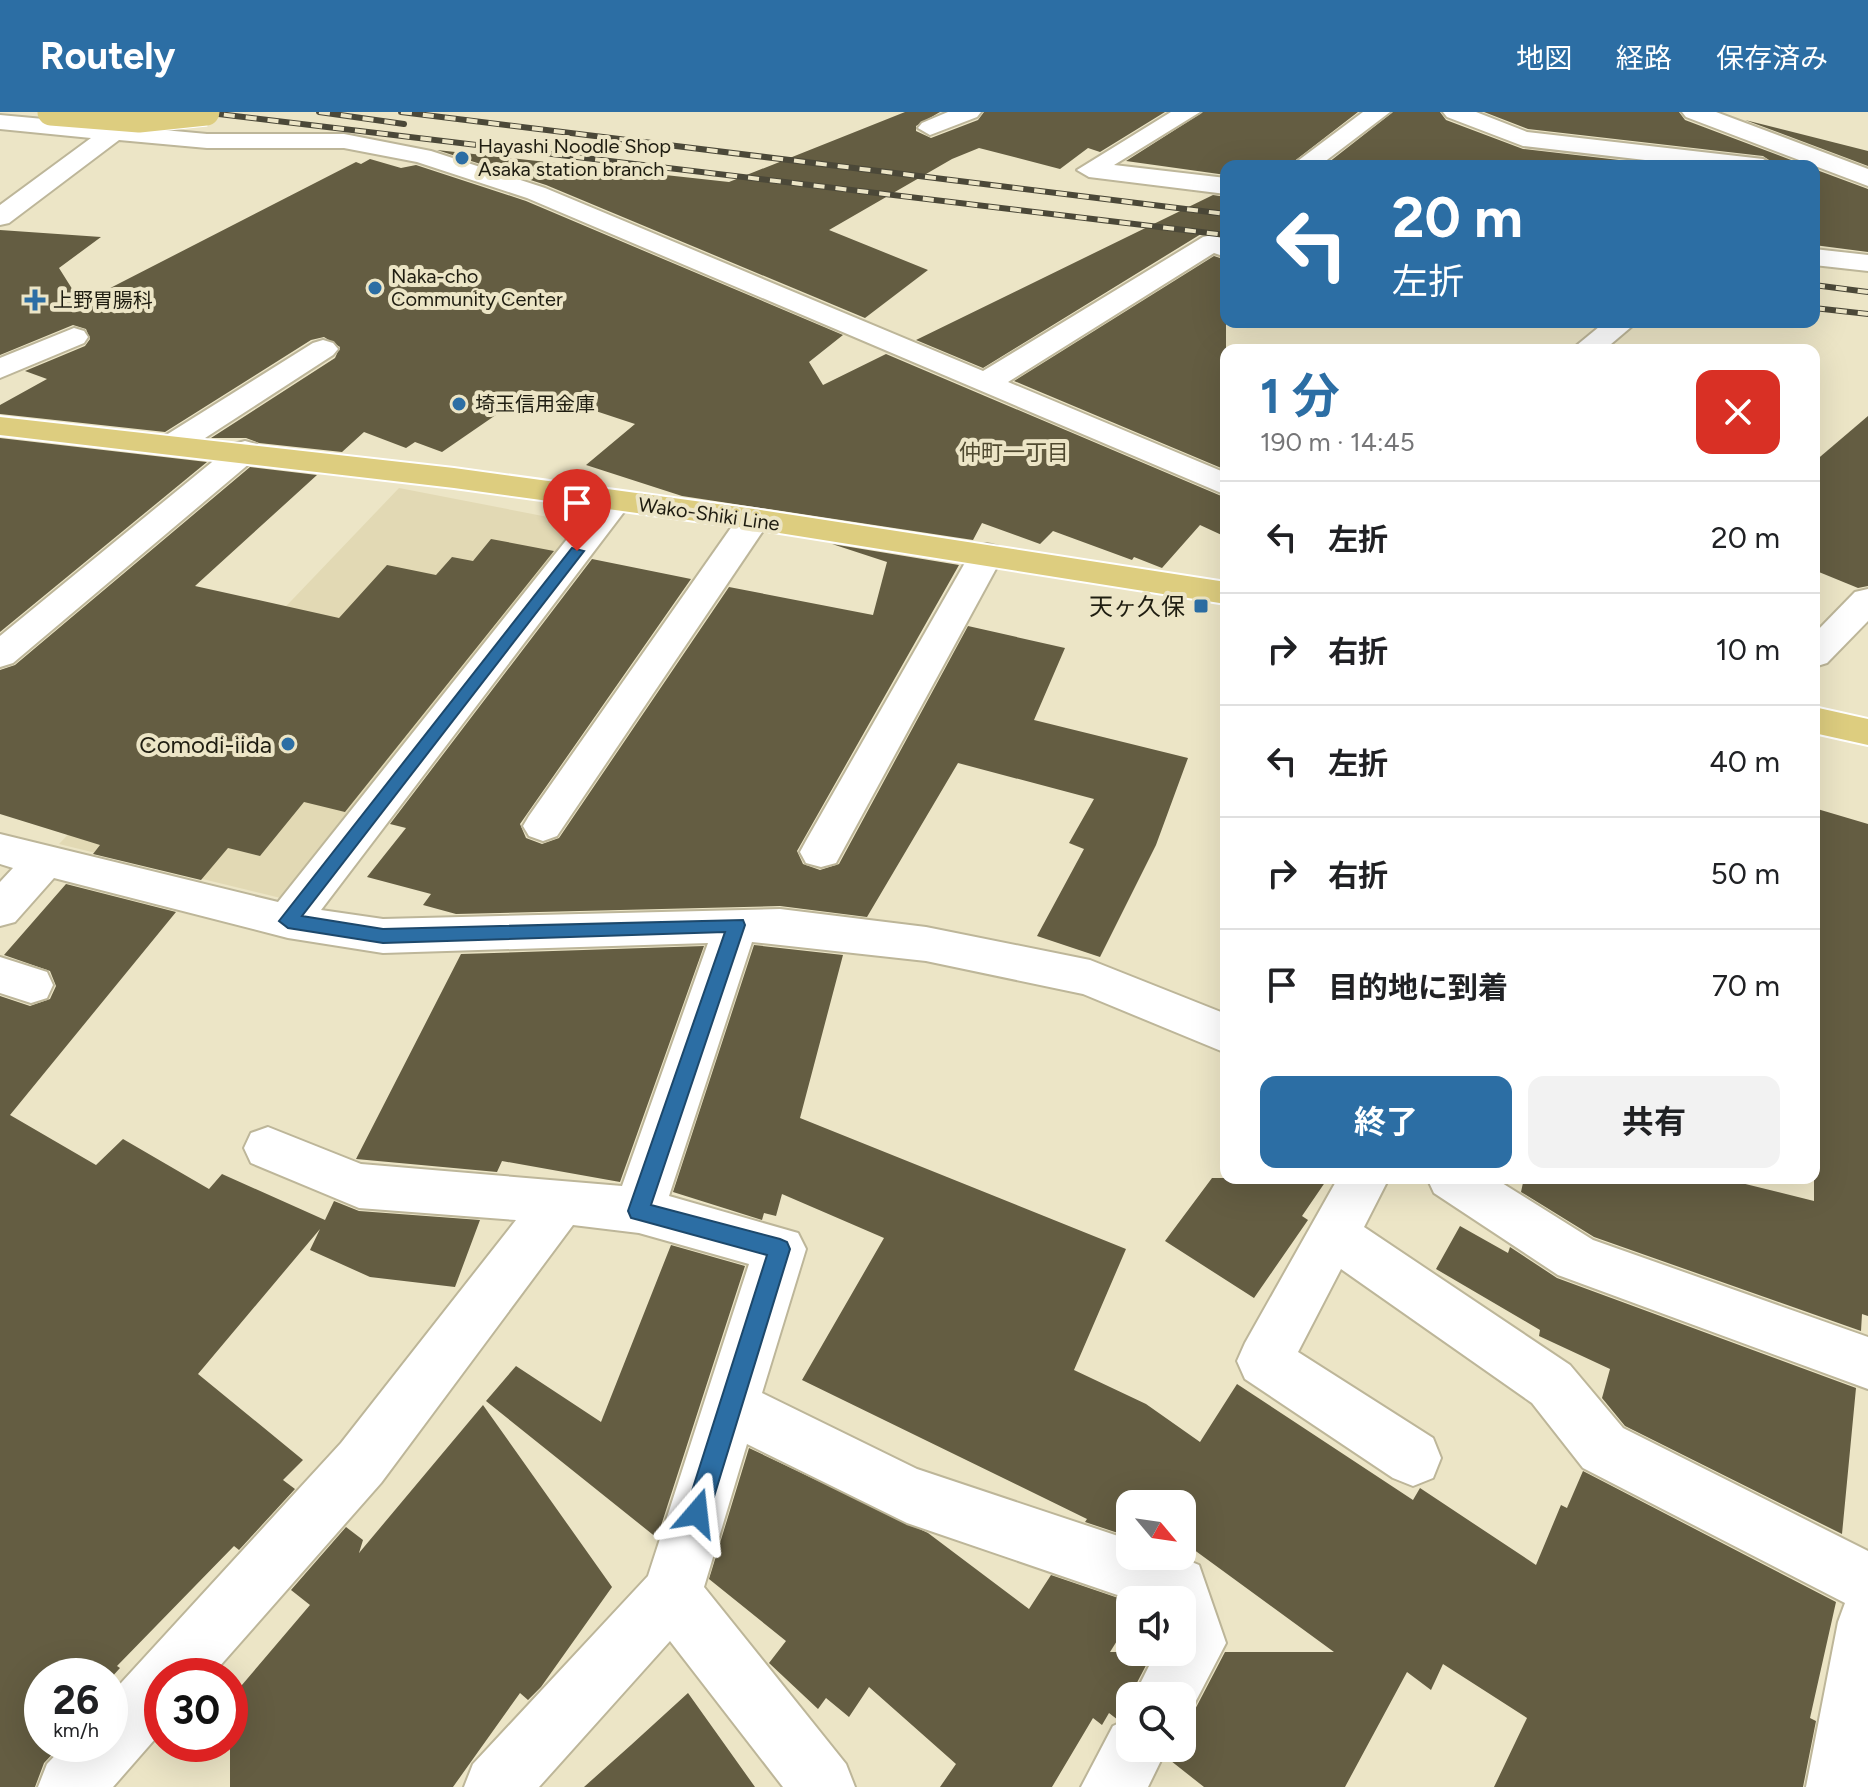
<!DOCTYPE html>
<html lang="ja">
<meta charset="utf-8">
<style>
body{margin:0;font-family:Figtree,"Noto Sans JP",sans-serif;background:#f2f2f2;color:#202124;height:100vh;display:flex;flex-direction:column;font-size:30px;white-space:nowrap}
*{box-sizing:border-box;margin:0}
p{font-size:26px;color:#757577}
.icon{flex:none;width:44px;height:44px;fill:none;stroke:currentColor;stroke-width:2;stroke-linecap:round;stroke-linejoin:round}
.map{position:relative;flex:1;overflow:hidden}
.sheet{position:absolute;left:1220px;top:232px;width:600px;height:840px;display:flex;flex-direction:column;background:#fff;border-radius:16px;box-shadow:0 8px 32px #0002}
.sheet>*{flex:none}
.guide{position:absolute;left:1220px;top:48px;width:600px;height:168px;border-radius:16px;box-shadow:0 8px 32px #0002;background:#2c6ea4;color:#fff;overflow:hidden}
.needle{width:52px;rotate:119deg}
.tools{position:absolute;left:1116px;top:1378px;display:grid;gap:16px}
.tools a{display:grid;place-items:center;width:80px;height:80px;border-radius:16px;background:#fff;box-shadow:0 8px 32px #0002;font-size:40px}
.speed{position:absolute;left:24px;top:1546px;display:flex;gap:16px;font-size:40px;font-weight:700;text-align:center}
.speed>*{display:grid;place-content:center;width:104px;height:104px;border-radius:50%;background:#fff;box-shadow:0 8px 32px #0002;line-height:1}
.speed small{font-size:20px;font-weight:400}
.speed .limit{border:12px solid #d22;background:#fff;color:#111}
.pin{position:absolute;display:grid;place-items:center;width:68px;height:68px;color:#fff;margin:-82px -34px;border-radius:50% 50% 50% 0;rotate:-45deg;box-shadow:0 0 8px #0007}
.pin .icon{rotate:45deg}
.me{position:absolute;width:88px;margin:-44px;rotate:17deg;stroke-linejoin:round;filter:drop-shadow(0 0 6px #0008)}
.turn{display:flex;align-items:center;gap:28px;height:168px;padding:0 40px;font-size:36px}
.turn .icon{width:104px;height:104px;stroke-width:2.5}
.turn b{display:block;font-size:56px;line-height:68px}
.round{display:grid;place-items:center;flex:none;width:84px;height:84px;border-radius:16px;background:#f2f2f2}
.summary{display:flex;align-items:center;justify-content:space-between;height:136px;padding:0 40px}
h1{font-size:48px;font-weight:700;line-height:60px;color:#2c6ea4}
.cta{display:flex;gap:16px;margin-top:auto;padding:16px 40px}
.cta a{flex:1;height:92px;border-radius:16px;background:#2c6ea4;color:#fff;font-size:32px;font-weight:700;line-height:92px;text-align:center}
.cta a+a{background:#f2f2f2;color:#202124}
ul{padding:0;list-style:none}
li{display:flex;align-items:center;gap:24px;height:112px;padding:0 40px;border-top:2px solid #e0e0e0}
li div{flex:1}
li b{display:block;font-size:30px}
li em{font-style:normal}
header{display:flex;align-items:center;gap:48px;box-sizing:border-box;height:112px;padding:0 40px;background:#2c6ea4;color:#fff}
header strong{font-size:38px}
nav{display:flex;gap:44px;margin-inline-start:auto;font-size:28px}
.map>svg:first-child{display:block}
</style>
<header>
<strong>Routely</strong>
<nav><a>地図</a><a>経路</a><a>保存済み</a></nav>
</header>
<div class="map">
<svg width="1868" height="1675" viewBox="0 0 1868 1675">
<rect width="100%" height="100%" fill="#ece5c6"/>
<polygon fill="#e2d9b4" points="399,376 589,413 293,789 59,732"/>
<g fill="#645d42">
<polygon points="905,0 940,0 916,14 916,19 931,26 978,8 984,0 1165,0 1100,40 1088,36 1060,57 979,36 952,47 829,118 928,158 865,206 546,73 437,38 729,70"/>
<polygon points="1203,0 1358,0 1288,54 1226,54 1226,63 1126,49"/>
<polygon points="1393,0 1440,0 1446,8 1523,37 1671,54 1324,54"/>
<polygon points="1484,0 1679,0 1685,8 1807,54 1778,54 1763,44 1528,17"/>
<polygon points="1745,8 1868,39 1868,54"/>
<polygon points="370,47 401,56 416,53 526,89 843,223 809,250 823,273 886,242 1226,386 1226,425 1200,413 1162,456 1134,445 1132,448 1053,419 1040,432 982,411 973,428 682,384 586,353 635,312 532,278 442,340 415,330 406,336 364,320 342,340 259,331 246,326 211,326 335,246 340,235 324,225 311,228 165,320 0,302 0,293 47,267 25,259 85,234 90,227 86,217 73,213 0,243 0,118 101,125 59,156 81,191 356,50 361,52"/>
<polygon points="1814,57 1868,77 1868,140 1814,133"/>
<polygon points="1213,83 1226,85 1226,124 1213,120 1201,122 983,256 916,228"/>
<polygon points="1214,144 1226,148 1226,358 1014,269"/>
<polygon points="1868,304 1868,474 1858,476 1814,458 1814,350"/>
<polygon points="0,326 207,350 0,520"/>
<polygon points="250,355 317,363 195,474 339,506 387,453 436,463 452,445 473,449 491,427 554,439 345,700 304,690 260,744 228,736 201,768 93,742 100,733 0,702 0,558 15,553"/>
<polygon points="832,432 959,453 797,739 803,752 820,758 839,752 968,514 1065,536 1034,608 1188,646 1156,733 1100,845 1037,824 1084,737 1069,731 1094,687 958,651 867,805 780,794 456,802 423,793 431,782 367,765 406,716 390,712 592,447 691,467 520,712 526,726 542,732 559,726 729,475 873,503 887,450"/>
<polygon points="1814,696 1868,712 1868,1204 1862,1202 1861,1219 1594,1125 1521,1080 1524,1066 1721,1066 1814,1089"/>
<polygon points="66,772 176,800 10,1003 96,1053 123,1027 209,1077 222,1062 325,1108 334,1089 359,1099 480,1108 455,1175 370,1165 310,1138 320,1117 198,1262 303,1348 283,1368 295,1377 239,1438 234,1434 117,1554 120,1556 110,1567 110,1564 42,1564 42,1632 62,1632 44,1651 35,1675 0,1675 0,884 30,894 50,887 56,874 50,859 4,843"/>
<polygon points="754,833 843,843 800,1006 1126,1137 1074,1258 1146,1292 1200,1330 1237,1272 1413,1388 1420,1376 1536,1453 1561,1393 1567,1396 1583,1359 1836,1490 1810,1606 1816,1609 1803,1675 1494,1675 1527,1606 1443,1552 1431,1578 1407,1560 1345,1675 1204,1675 1166,1645 1170,1636 1182,1636 1182,1611 1190,1607 1225,1540 1334,1540 1182,1429 1182,1392 1130,1392 1130,1425 1085,1410 1087,1407 802,1268 884,1126 782,1082 776,1104 764,1101 762,1108 673,1080"/>
<polygon points="704,834 620,1070 502,1049 497,1060 356,1047 461,842"/>
<polygon points="1212,1066 1328,1066 1302,1104 1308,1108 1254,1186 1165,1129"/>
<polygon points="1460,1114 1508,1141 1510,1135 1557,1166 1856,1276 1842,1422 1625,1314 1602,1286 1610,1257 1539,1224 1540,1218 1436,1157"/>
<polygon points="671,1133 745,1154 657,1426 486,1289 516,1254 601,1310"/>
<polygon points="483,1293 612,1475 541,1575 528,1588 520,1581 453,1675 230,1675 230,1587 310,1493 291,1478 346,1415 363,1428 359,1441"/>
<polygon points="749,1336 928,1421 1029,1497 1051,1463 1130,1490 1130,1508 1110,1540 1153,1540 1130,1584 1130,1603 1118,1608 1109,1601 1102,1613 1093,1606 1052,1675 940,1675 956,1652 869,1575 849,1605 826,1586 818,1597 769,1551 786,1529 709,1467"/>
<polygon points="688,1581 755,1675 584,1675 631,1633"/>
</g>
<g fill="none" stroke-linecap="round" stroke-linejoin="round">
<g stroke="#bdb699" stroke-width="4">
<g id="minor">
<polygon points="948,0 981,0 977,5 930,23 918,16 922,11"/>
<polygon points="1171,0 1200,0 1114,53 1226,66 1226,82 1089,65 1077,58"/>
<polygon points="1363,0 1390,0 1319,54 1291,54"/>
<polygon points="1443,0 1476,0 1527,20 1763,47 1775,54 1697,54 1523,34 1447,5"/>
<polygon points="1682,0 1716,0 1868,57 1868,74 1686,5"/>
<polygon points="0,3 207,22 344,22 431,39 545,76 983,259 1203,125 1212,123 1226,127 1226,145 1214,141 1008,270 1226,361 1226,383 527,86 417,50 344,36 207,36 119,28 9,111 0,113 0,93 91,26 0,17"/>
<polygon points="1814,137 1868,143 1868,159 1814,153"/>
<polygon points="1605,210 1637,210 1604,238 1571,238"/>
<polygon points="74,216 84,219 88,225 84,231 0,266 0,246"/>
<polygon points="323,228 333,231 338,237 333,243 185,339 163,339 158,332 163,325 313,231"/>
<polygon points="245,329 256,332 261,339 256,346 13,551 0,555 0,524 234,332"/>
<polygon points="615,379 627,382 631,389 627,396 321,798 383,807 780,797 926,815 1090,848 1226,902 1226,941 1083,882 926,849 752,830 669,1084 798,1121 806,1137 762,1281 917,1357 1130,1428 1130,1444 1177,1444 1199,1453 1226,1531 1187,1606 1182,1608 1182,1584 1134,1584 1156,1540 1182,1540 1182,1488 1132,1488 907,1411 747,1332 704,1475 846,1652 855,1675 783,1675 670,1529 539,1675 464,1675 473,1652 648,1464 749,1152 639,1121 573,1113 381,1371 211,1564 162,1564 162,1619 113,1675 38,1675 47,1652 66,1632 110,1632 110,1583 341,1331 516,1108 359,1096 251,1051 244,1036 251,1021 268,1015 361,1052 622,1074 708,831 383,841 288,826 54,766 15,810 0,814 0,770 13,756 0,752 0,722 278,790 603,382"/>
<polygon points="754,397 766,400 771,407 557,724 543,729 529,724 523,714 529,704 742,400"/>
<polygon points="987,432 999,435 1004,442 836,751 821,755 806,751 800,740 806,729 970,442 975,435"/>
<polygon points="1868,477 1868,509 1827,551 1814,555 1814,522 1855,480"/>
<polygon points="0,845 47,860 53,873 47,886 31,891 0,881"/>
<polygon points="1338,1066 1389,1066 1364,1115 1570,1253 1623,1316 1868,1439 1868,1675 1806,1675 1838,1510 1845,1491 1583,1356 1532,1291 1341,1157 1298,1240 1433,1326 1441,1346 1433,1366 1413,1374 1393,1366 1245,1267 1237,1249 1245,1231"/>
<polygon points="1427,1066 1494,1066 1593,1128 1868,1225 1868,1277 1558,1163 1434,1081"/>
<polygon points="1130,1606 1130,1636 1167,1636 1148,1675 1081,1675 1113,1614"/>
</g>
</g>
<g stroke="#fff" stroke-width="4">
<g id="major">
<polygon points="0,305 454,356 754,397 1226,470 1226,492 754,417 454,376 0,323"/>
<polygon points="1814,595 1868,607 1868,633 1814,621"/>
</g>
</g>
<use href="#minor" fill="#fff" fill-rule="evenodd"/>
<use href="#major" fill="#ddcd7f" fill-rule="evenodd"/>
<g stroke="#4b4838" stroke-width="6">
<g id="rail">
<polyline points="202,0 1226,123"/>
<polyline points="319,0 404,12"/>
<polyline points="401,0 1226,102"/>
<polyline points="1814,173 1868,180"/>
<polyline points="1814,196 1868,202"/>
</g>
</g>
<use href="#rail" stroke="#ece5c6" stroke-width="4" stroke-dasharray="11" stroke-linecap="butt"/>
<g stroke="#fff" stroke-width="29" stroke-linecap="butt">
<polyline id="major-bridge" points="51,0 139,7 206,0"/>
</g>
<use href="#major-bridge" stroke="#ddcd7f" stroke-width="27"/>
</g>
<polygon fill="#2c6ea4" stroke="#1d486b" stroke-width="2" points="572,436 584,439 302,804 383,817 743,808 745,813 651,1093 780,1127 787,1130 790,1137 709,1401 705,1410 697,1413 689,1410 685,1401 767,1143 639,1108 631,1106 628,1099 725,820 383,831 288,816 279,809"/>
<g fill="#2c6ea4" stroke="#ece5c6" stroke-width="3">
<circle cx="462" cy="46" r="8"/>
<circle cx="375" cy="176" r="8"/>
<path d="M31 176h8v8h8v8h-8v8h-8v-8h-8v-8h8z"/>
<circle cx="459" cy="292" r="8"/>
<rect x="1193" y="486" width="16" height="16" rx="4"/>
<circle cx="288" cy="632" r="8"/>
</g>
<g text-anchor="middle" dominant-baseline="central" stroke-width="8" stroke-linejoin="round" paint-order="stroke">
<g font-size="20" fill="#1f1d11" stroke="#ece5c6" text-anchor="start">
<text x="478" y="34">Hayashi Noodle Shop<tspan x="478" dy="23">Asaka station branch</tspan></text>
<text x="391" y="164">Naka-cho<tspan x="391" dy="23">Community Center</tspan></text>
<text x="53" y="188">上野胃腸科</text>
<text x="475" y="292">埼玉信用金庫</text>
</g>
<g font-size="20" fill="#1f1d11" stroke="#ece5c6">
<text transform="translate(709 402) rotate(8)">Wako-Shiki Line</text>
</g>
<g font-size="22" fill="#504a30" stroke="#ece5c6">
<text x="1014" y="340">仲町一丁目</text>
</g>
<g font-size="24" fill="#1f1d11" stroke="#ece5c6" text-anchor="end">
<text x="1185" y="494">天ヶ久保</text>
<text x="272" y="632">Comodi-iida</text>
</g>
</g>
</svg>
<div class="tools">
<a><svg class="needle" viewBox="-14 -14 28 28"><path d="M0-13l5 13h-10z" fill="#e53935"/><path d="M0 13l5-13h-10z" fill="#757577"/></svg></a>
<a><svg class="icon" aria-label="sound" viewBox="0 0 24 24"><path d="M4 9h4l5-4v14l-5-4H4zM17 9q2 3 0 6"/></svg></a>
<a><svg class="icon" aria-label="search" viewBox="0 0 24 24"><circle cx="10" cy="10" r="6"/><path d="M15 15l6 6"/></svg></a>
</div>
<div class="speed"><div>26<small>km/h</small></div><div class="limit">30</div></div>
<div class="pin" style="left:577px;top:439px;background:#d93025"><svg class="icon" aria-label="arrive" viewBox="0 0 24 24"><path d="M6 21V4h12l-3 4 3 4H6"/></svg></div>
<svg class="me" style="left:697px;top:1401px" viewBox="-20 -20 40 40"><path d="M0-17L14 15 0 8-14 15z" fill="#2c6ea4" stroke="#fff" stroke-width="4"/></svg>
<div class="guide">
<div class="turn"><svg class="icon" aria-label="left" viewBox="0 0 24 24"><path d="M17 20v-9H6M10 6l-5 5 5 5"/></svg><div><b>20 m</b>左折</div></div>
</div>
<section class="sheet">
<div class="summary"><div><h1>1 分</h1><p>190 m · 14:45</p></div><a class="round" style="background:#d93025;color:#fff"><svg class="icon" aria-label="close" viewBox="0 0 24 24"><path d="M6 6l12 12M18 6L6 18"/></svg></a></div>
<ul>
<li><svg class="icon" aria-label="left" viewBox="0 0 24 24"><path d="M17 20v-9H6M10 6l-5 5 5 5"/></svg><div><b>左折</b></div><em>20 m</em></li>
<li><svg class="icon" aria-label="right" viewBox="0 0 24 24"><path d="M7 20v-9h11M14 6l5 5-5 5"/></svg><div><b>右折</b></div><em>10 m</em></li>
<li><svg class="icon" aria-label="left" viewBox="0 0 24 24"><path d="M17 20v-9H6M10 6l-5 5 5 5"/></svg><div><b>左折</b></div><em>40 m</em></li>
<li><svg class="icon" aria-label="right" viewBox="0 0 24 24"><path d="M7 20v-9h11M14 6l5 5-5 5"/></svg><div><b>右折</b></div><em>50 m</em></li>
<li><svg class="icon" aria-label="arrive" viewBox="0 0 24 24"><path d="M6 21V4h12l-3 4 3 4H6"/></svg><div><b>目的地に到着</b></div><em>70 m</em></li>
</ul>
<div class="cta"><a>終了</a><a>共有</a></div>
</section>
</div>
